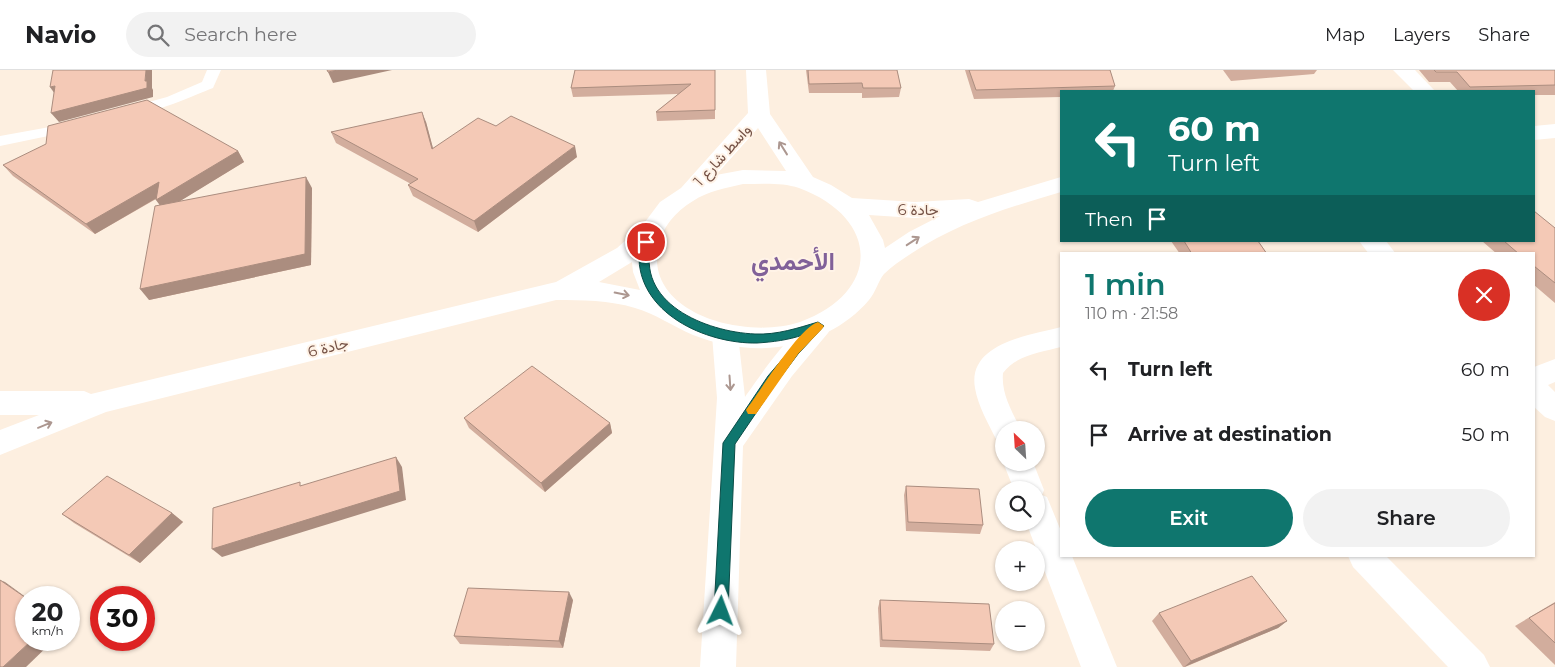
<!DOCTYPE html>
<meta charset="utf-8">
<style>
body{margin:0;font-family:Montserrat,Vazirmatn,sans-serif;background:#f2f2f2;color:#202124;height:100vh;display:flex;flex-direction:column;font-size:19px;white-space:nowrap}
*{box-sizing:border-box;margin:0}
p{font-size:16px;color:#757577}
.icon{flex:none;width:28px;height:28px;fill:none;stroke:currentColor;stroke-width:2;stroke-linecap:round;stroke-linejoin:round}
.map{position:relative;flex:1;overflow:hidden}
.side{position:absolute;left:1060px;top:182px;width:475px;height:305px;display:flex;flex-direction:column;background:#fff;border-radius:0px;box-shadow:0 1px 4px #0004}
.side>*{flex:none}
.hud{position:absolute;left:1060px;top:20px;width:475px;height:152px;border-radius:0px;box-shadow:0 1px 4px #0004;background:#0f766e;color:#fff;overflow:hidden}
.needle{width:32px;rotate:335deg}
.buttons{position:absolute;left:995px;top:351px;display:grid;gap:10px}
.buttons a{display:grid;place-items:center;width:50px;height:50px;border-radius:50%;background:#fff;box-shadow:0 1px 4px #0004;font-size:25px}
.speed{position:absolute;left:15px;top:516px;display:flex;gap:10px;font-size:25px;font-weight:700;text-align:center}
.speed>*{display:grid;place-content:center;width:65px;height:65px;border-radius:50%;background:#fff;box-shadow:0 1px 4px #0004;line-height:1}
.speed small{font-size:12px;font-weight:400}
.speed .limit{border:8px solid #d22;background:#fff;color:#111}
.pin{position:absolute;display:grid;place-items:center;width:42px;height:42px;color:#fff;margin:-21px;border:2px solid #fff;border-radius:50%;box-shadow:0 1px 5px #0007}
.me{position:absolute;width:55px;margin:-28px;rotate:3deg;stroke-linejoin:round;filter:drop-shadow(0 0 4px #0008)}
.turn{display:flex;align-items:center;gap:18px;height:105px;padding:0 25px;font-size:22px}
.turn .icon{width:65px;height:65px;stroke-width:2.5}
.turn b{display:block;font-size:35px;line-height:42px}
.then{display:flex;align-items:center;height:48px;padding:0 25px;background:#0003;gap:10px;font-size:19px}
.round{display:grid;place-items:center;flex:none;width:52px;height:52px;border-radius:26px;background:#f2f2f2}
.head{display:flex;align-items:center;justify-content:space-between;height:85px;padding:0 25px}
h1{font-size:30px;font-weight:600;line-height:38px;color:#0f766e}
.primary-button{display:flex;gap:10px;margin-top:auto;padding:10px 25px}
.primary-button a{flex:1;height:58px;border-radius:30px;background:#0f766e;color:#fff;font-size:20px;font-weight:600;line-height:58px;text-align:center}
.primary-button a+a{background:#f2f2f2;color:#202124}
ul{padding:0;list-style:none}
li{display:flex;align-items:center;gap:15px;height:65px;padding:0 25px}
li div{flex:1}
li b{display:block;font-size:19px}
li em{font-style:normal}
header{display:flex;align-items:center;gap:30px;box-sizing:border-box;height:70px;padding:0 25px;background:#fff;border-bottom:1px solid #e0e0e0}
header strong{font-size:24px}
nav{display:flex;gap:28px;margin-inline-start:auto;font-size:18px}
.search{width:350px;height:45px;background:#f2f2f2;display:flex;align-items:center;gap:12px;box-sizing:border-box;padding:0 18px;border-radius:28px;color:#757577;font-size:19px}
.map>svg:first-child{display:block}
</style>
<header>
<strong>Navio</strong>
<div class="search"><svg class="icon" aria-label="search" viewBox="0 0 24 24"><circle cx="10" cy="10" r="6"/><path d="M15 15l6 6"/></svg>Search here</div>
<nav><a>Map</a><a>Layers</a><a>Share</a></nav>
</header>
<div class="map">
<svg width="1555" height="597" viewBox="0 0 1555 597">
<rect width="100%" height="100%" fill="#fdefe0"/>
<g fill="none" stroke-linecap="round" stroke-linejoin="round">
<g fill="#fff" fill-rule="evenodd">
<path d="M207 0H221L213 18C195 25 144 48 127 44L125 41 127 38 167 27 202 12Z"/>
<polygon points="72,53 77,54 79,57 77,60 0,76 0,66"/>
</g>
<g fill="#fff" fill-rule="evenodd">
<polygon points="1393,0 1415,0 1435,21 1414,21"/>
<polygon points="1359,171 1386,171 1396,184 1369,184"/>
<path d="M819 246 828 249 832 256 828 263 792 306 743 376 736 597H700L717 328 712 265 716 258 725 255 734 258 738 265 745 327C760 306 795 253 819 246Z"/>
<path d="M1061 257V277C1042 282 1016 285 1003 303 1001 324 1012 341 1021 360H1004V371L996 369C988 353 978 336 975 318 967 273 1031 265 1061 257Z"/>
<polygon points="1555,289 1555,312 1548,315 1555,322 1555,351 1545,347 1534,337 1534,297"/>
<polygon points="1004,391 1004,392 1033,392 1044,420 1042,425 1047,427 1061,461 1061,486 1072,486 1117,597 1081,597 1026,452 1036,452 1036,420 1014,420 1003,392"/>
<polygon points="1348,486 1386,486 1484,585 1490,597 1448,597 1353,497"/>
</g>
<g fill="#fff" fill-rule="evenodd">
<path d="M746 0H766L770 44 813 107 831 115 852 128 915 132 969 129 978 132 1061 107V122C1010 137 957 153 912 183 903 189 892 196 884 204 878 211 876 222 869 230 846 257 814 272 778 277 750 281 719 275 693 265 672 256 656 244 635 238 609 230 582 230 556 230L106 342 0 385V360L39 345H0V321H84L91 324 556 212 617 178 642 156 660 132 681 118 748 43ZM758 58 786 101 743 100 716 105ZM743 114C761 114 782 112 799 118 880 148 882 222 800 252 782 258 759 259 740 256 700 251 649 226 658 178 662 157 675 142 693 131 708 121 726 118 743 114ZM869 145 915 148 940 146 909 162 885 178 883 170ZM632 192 633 202 640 220 599 212Z"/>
<polygon points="1555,54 1555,68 1534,70 1534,56"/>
</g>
</g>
<g fill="#d2ad9d">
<polygon points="575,0 715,0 715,49 657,51 656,42 678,24 573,27 571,18"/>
<polygon points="806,0 897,0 901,18 899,27 862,28 862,23 809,23"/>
<polygon points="965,0 1110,0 1115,16 1113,21 1061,21 1061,27 974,29"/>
<polygon points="1223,0 1317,0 1314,4 1231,11"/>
<polygon points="1419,0 1555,0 1555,25 1534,25 1534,21 1458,21 1450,12 1429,12"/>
<polygon points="426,52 433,78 496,56 577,87 478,162 413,126 408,115 411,114 336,73 331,62"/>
<polygon points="238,81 244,92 178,132 312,118 311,195 149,230 160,135 156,129 95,164 13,106 3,95"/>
<polygon points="1555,158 1555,233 1534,215 1534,184 1497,184 1482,171 1534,171"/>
<polygon points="1171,171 1258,171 1267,184 1180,184"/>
<polygon points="464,348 610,353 612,363 545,422 469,358"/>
<polygon points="906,416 983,455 980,464 906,461 904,425"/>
<polygon points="172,443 183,452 140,493 74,453 62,444"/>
<polygon points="573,530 563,578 460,574 454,566"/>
<polygon points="880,530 994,574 990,581 880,577 878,538"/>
<polygon points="1555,532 1555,595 1515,556"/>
<polygon points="1159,543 1287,551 1278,558 1185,597 1183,597 1152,551"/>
</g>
<g fill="#ab8d7f">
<polygon points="146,0 152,0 152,18 153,20 153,27 59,52 51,43 145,11"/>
<polygon points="338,0 392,0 333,13 328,2"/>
<polygon points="55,16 57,27 50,17"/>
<polygon points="422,42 426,52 436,90 432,79"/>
<polygon points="575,76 577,87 478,162 474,151"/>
<polygon points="238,81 244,92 164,141 156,130"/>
<polygon points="306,107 312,118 311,195 149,230 140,219"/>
<polygon points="159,112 167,122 95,164 86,154"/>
<polygon points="610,353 612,363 545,422 541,413"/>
<polygon points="396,387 402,397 406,430 222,487 212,479"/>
<polygon points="172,443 183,452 140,493 129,485"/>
<polygon points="0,510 5,512 27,528 26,528"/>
<polygon points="569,522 573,530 563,578 559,571"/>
<polygon points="1287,551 1278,558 1184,597 1191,591"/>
<polygon points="32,570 54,570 26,597 3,597"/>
</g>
<g fill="#f4c9b6" stroke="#ab8d7f">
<polygon points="53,0 146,0 145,11 147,11 147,18 51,43 55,16 50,17"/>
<polygon points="327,0 338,0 328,2"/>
<polygon points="575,0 715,0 715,40 656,42 691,14 571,18"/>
<polygon points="808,0 897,0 901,18 863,18 862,13 809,14"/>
<polygon points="969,0 1110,0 1115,16 976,20"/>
<polygon points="1434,0 1555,0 1555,15 1470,17 1457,2 1436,2"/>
<polygon points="147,30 238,81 156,130 159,112 86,154 3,95 46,74 48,56"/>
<polygon points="422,42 432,79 478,48 496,56 511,46 575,76 474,151 408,115 418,109 331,62"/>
<polygon points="306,107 305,184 140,219 155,136"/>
<polygon points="1534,141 1555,158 1555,213 1534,196 1534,184 1519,184 1504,171 1534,171"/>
<polygon points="1184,171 1258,171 1267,184 1192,184"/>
<polygon points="532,296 610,353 541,413 464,348"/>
<polygon points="396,387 400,421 212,479 213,438 300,412 300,416"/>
<polygon points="107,406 172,443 129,485 62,444"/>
<polygon points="906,416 979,419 983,455 908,452"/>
<polygon points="1252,506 1287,551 1191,591 1159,543"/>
<polygon points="0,510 26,528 26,570 32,570 3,597 0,597"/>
<polygon points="468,518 569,522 559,571 454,566"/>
<polygon points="880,530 989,534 994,574 882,570"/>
<polygon points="1555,533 1555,573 1529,548"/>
</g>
<defs><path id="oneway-shaft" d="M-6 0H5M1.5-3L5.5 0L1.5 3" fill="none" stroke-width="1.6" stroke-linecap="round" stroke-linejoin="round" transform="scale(1.25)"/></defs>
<g stroke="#ac9790">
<use href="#oneway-shaft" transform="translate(783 78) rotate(-122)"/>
<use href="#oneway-shaft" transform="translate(913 171) rotate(-33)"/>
<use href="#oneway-shaft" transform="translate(622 224) rotate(11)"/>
<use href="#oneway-shaft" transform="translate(730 313) rotate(86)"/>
<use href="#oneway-shaft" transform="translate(45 355) rotate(-22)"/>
</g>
<path fill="#0f766e" stroke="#0a4d48" d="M646 168 652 172C634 233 706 262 755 264 777 265 798 258 818 252L824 256 798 284 777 312 735 374 728 541 726 546 721 548 716 546 714 541 723 373 768 306 803 265C788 270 773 272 757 273 706 274 637 243 639 184 639 178 640 170 646 168Z"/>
<path fill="#f59e0b" d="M818 252 824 256 822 259 798 284 756 344H748L746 340 748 337C762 318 799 258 818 252Z"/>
<g text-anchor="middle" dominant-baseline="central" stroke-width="4" stroke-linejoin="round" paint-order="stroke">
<g font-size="15" fill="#755246" stroke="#fff3e7">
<text transform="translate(722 85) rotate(-48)">واسط شارع 1</text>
<text x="918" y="139">جادة 6</text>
<text transform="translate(328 277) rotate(-14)">جادة 6</text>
</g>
<g font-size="25" font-weight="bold" fill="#816199" stroke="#fff3e7">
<text x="793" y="191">الأحمدي</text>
</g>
</g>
</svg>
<div class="buttons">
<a><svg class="needle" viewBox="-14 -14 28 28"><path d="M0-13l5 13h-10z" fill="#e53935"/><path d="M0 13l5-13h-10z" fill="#757577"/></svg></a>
<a><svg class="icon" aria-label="search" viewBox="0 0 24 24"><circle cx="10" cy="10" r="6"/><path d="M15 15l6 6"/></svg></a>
<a>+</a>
<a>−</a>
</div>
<div class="speed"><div>20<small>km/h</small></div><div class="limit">30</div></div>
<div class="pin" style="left:646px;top:172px;background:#d93025"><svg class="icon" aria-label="arrive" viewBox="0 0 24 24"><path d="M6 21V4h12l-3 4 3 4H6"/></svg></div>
<svg class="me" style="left:721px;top:541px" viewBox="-20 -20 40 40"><path d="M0-17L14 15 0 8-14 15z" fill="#0f766e" stroke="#fff" stroke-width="4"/></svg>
<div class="hud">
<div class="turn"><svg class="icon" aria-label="left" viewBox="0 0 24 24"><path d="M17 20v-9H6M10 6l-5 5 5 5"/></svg><div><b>60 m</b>Turn left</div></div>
<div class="then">Then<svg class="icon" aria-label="arrive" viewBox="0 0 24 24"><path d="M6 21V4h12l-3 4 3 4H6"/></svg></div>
</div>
<section class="side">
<div class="head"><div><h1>1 min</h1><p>110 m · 21:58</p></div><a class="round" style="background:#d93025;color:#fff"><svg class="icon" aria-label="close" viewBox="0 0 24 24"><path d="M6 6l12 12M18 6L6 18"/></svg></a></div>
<ul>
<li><svg class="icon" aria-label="left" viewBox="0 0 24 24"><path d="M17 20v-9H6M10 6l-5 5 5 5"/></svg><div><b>Turn left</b></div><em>60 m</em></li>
<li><svg class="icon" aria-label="arrive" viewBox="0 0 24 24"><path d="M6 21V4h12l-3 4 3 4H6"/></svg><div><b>Arrive at destination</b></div><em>50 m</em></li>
</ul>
<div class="primary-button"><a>Exit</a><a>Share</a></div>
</section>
</div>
